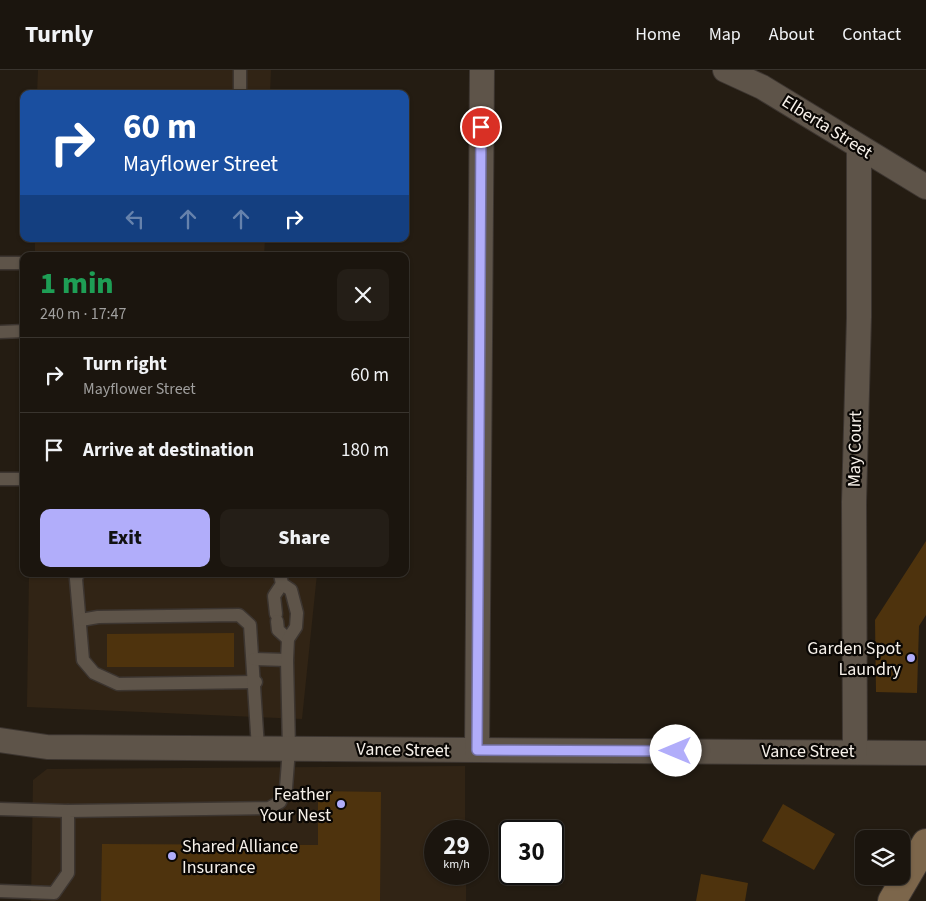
<!DOCTYPE html>
<meta charset="utf-8">
<style>
body{margin:0;font-family:"Source Sans 3",sans-serif;background:#241e17;color:#f1f3f6;height:100vh;display:flex;flex-direction:column;font-size:19px;white-space:nowrap}
*{box-sizing:border-box;margin:0}
p{font-size:16px;color:#a09f9e}
.icon{flex:none;width:28px;height:28px;fill:none;stroke:currentColor;stroke-width:2;stroke-linecap:round;stroke-linejoin:round}
.map{position:relative;flex:1;overflow:hidden}
.details{position:absolute;left:20px;top:182px;width:389px;height:325px;display:flex;flex-direction:column;background:#1b150e;border-radius:10px;box-shadow:0 1px 4px #0004,0 0 0 1px #39342e}
.details>*{flex:none}
.top-card{position:absolute;left:20px;top:20px;width:389px;height:152px;border-radius:10px;box-shadow:0 1px 4px #0004,0 0 0 1px #39342e;background:#1a4fa0;color:#fff;overflow:hidden}
.tools{position:absolute;left:855px;top:760px;display:grid;gap:10px}
.tools a{display:grid;place-items:center;width:55px;height:55px;border-radius:10px;background:#1b150e;box-shadow:0 1px 4px #0004,0 0 0 1px #39342e;font-size:25px}
.speed{position:absolute;left:424px;top:750px;display:flex;gap:10px;font-size:25px;font-weight:700;text-align:center}
.speed>*{display:grid;place-content:center;width:65px;height:65px;border-radius:50%;background:#1b150e;box-shadow:0 1px 4px #0004,0 0 0 1px #39342e;line-height:1}
.speed small{font-size:12px;font-weight:400}
.speed .limit{border:2px solid #111;border-radius:8px;background:#fff;color:#111}
.pin{position:absolute;display:grid;place-items:center;width:42px;height:42px;color:#fff;margin:-21px;border:2px solid #fff;border-radius:50%;box-shadow:0 1px 5px #0007}
.me{position:absolute;width:55px;margin:-28px;rotate:270deg;stroke-linejoin:round;filter:drop-shadow(0 0 4px #0008)}
.turn{display:flex;align-items:center;gap:18px;height:105px;padding:0 20px;font-size:22px}
.turn .icon{width:65px;height:65px;stroke-width:2.5}
.turn b{display:block;font-size:35px;line-height:42px}
.lanes{display:flex;align-items:center;height:48px;padding:0 20px;background:#0003;justify-content:center;gap:25px;direction:ltr}
.lanes .off{opacity:.35}
.round{display:grid;place-items:center;flex:none;width:52px;height:52px;border-radius:10px;background:#241e17}
.summary{display:flex;align-items:center;justify-content:space-between;height:85px;padding:0 20px}
h1{font-size:30px;font-weight:800;line-height:38px;color:#1e9e55}
.action{display:flex;gap:10px;margin-top:auto;padding:10px 20px}
.action a{flex:1;height:58px;border-radius:10px;background:#b1adfa;color:#111;font-size:20px;font-weight:800;line-height:58px;text-align:center}
.action a+a{background:#241e17;color:#f1f3f6}
ul{padding:0;list-style:none}
li{display:flex;align-items:center;gap:15px;height:75px;padding:0 20px;border-top:1px solid #39342e}
li div{flex:1}
li b{display:block;font-size:19px}
li em{font-style:normal}
header{display:flex;align-items:center;gap:30px;box-sizing:border-box;height:70px;padding:0 25px;background:#1b150e;border-bottom:1px solid #39342e}
header strong{font-size:24px}
nav{display:flex;gap:28px;margin-inline-start:auto;font-size:18px}
.map>svg:first-child{display:block}
</style>
<header>
<strong>Turnly</strong>
<nav><a>Home</a><a>Map</a><a>About</a><a>Contact</a></nav>
</header>
<div class="map">
<svg width="926" height="831" viewBox="0 0 926 831">
<rect width="100%" height="100%" fill="#241c12"/>
<g fill="#312415">
<polygon points="38,0 271,0 270,24 37,24"/>
<polygon points="35,169 265,169 264,186 35,186"/>
<polygon points="29,504 317,504 302,649 27,637"/>
<polygon points="465,696 465,761 435,761 435,804 466,804 466,831 31,831 33,710 47,699"/>
</g>
<g fill="#4e330d">
<polygon points="926,471 926,545 919,556 917,623 876,622 875,550"/>
<polygon points="234,563 234,597 107,597 107,564"/>
<polygon points="318,721 381,722 380,831 101,831 102,774 318,775"/>
<polygon points="783,734 835,764 814,800 762,771"/>
<polygon points="701,804 748,813 745,831 696,831"/>
</g>
<g fill="none" stroke-linecap="round" stroke-linejoin="round">
<g stroke="#3c3530" stroke-width="15">
<g id="lane">
<polyline points="240,0 240,24"/>
<polyline points="0,193 24,193"/>
<polyline points="0,262 24,261"/>
<polyline points="0,409 24,409"/>
<polyline points="78,504 76,509 83,590 94,603 118,614 256,612"/>
<polyline points="276,544 274,526 282,514"/>
<polyline points="81,550 98,547 239,545 250,555 258,678"/>
<polyline points="277,551 278,560 288,569"/>
<polyline points="254,589 287,590"/>
<polyline points="0,739 68,741"/>
<polyline points="0,821 54,823 68,803 68,741 269,738 280,732 286,718 289,679 287,590 288,569 296,557 297,543 291,520 282,514 280,504"/>
</g>
</g>
<g stroke="#3c3530" stroke-width="26">
<g id="street">
<polyline points="725,0 762,17 926,117"/>
<polyline points="0,670 47,677 926,683"/>
<polyline points="477,680 482,0"/>
<polyline points="855,681 854,432 859,247 859,78"/>
</g>
</g>
<g stroke="#3c3530" stroke-width="30">
<polyline id="secondary" points="892,831 926,773"/>
</g>
<use href="#lane" stroke="#5e5449" stroke-width="12"/>
<use href="#street" stroke="#5e5449" stroke-width="24"/>
<use href="#secondary" stroke="#7c664b" stroke-width="28"/>
</g>
<g fill="none" stroke-linecap="round" stroke-linejoin="round">
<g stroke="#7370a2" stroke-width="12">
<polyline id="route" points="481,57 477,680 676,681"/>
</g>
<use href="#route" stroke="#b1adfa" stroke-width="9"/>
</g>
<g fill="#b1adfa" stroke="#0a0704" stroke-width="2">
<circle cx="911" cy="588" r="5"/>
<circle cx="341" cy="734" r="5"/>
<circle cx="172" cy="786" r="5"/>
</g>
<g text-anchor="middle" dominant-baseline="central" stroke-width="4.5" stroke-linejoin="round" paint-order="stroke">
<g font-size="18" fill="#f7f1ea" stroke="#0a0704">
<text transform="translate(827 57) rotate(32)">Elberta Street</text>
<text transform="translate(855 379) rotate(-89)">May Court</text>
<text transform="translate(403 680) rotate(1)">Vance Street</text>
<text x="808" y="681">Vance Street</text>
</g>
<g font-size="18" fill="#f7f1ea" stroke="#0a0704" text-anchor="end">
<text x="901" y="578">Garden Spot<tspan x="901" dy="21">Laundry</tspan></text>
<text x="331" y="724">Feather<tspan x="331" dy="21">Your Nest</tspan></text>
<text x="182" y="776" text-anchor="start">Shared Alliance<tspan x="182" dy="21">Insurance</tspan></text>
</g>
</g>
</svg>
<div class="tools">
<a><svg class="icon" aria-label="layers" viewBox="0 0 24 24"><path d="M12 4l9 5-9 5-9-5zM3 14l9 5 9-5"/></svg></a>
</div>
<div class="speed"><div>29<small>km/h</small></div><div class="limit">30</div></div>
<div class="pin" style="left:481px;top:57px;background:#d93025"><svg class="icon" aria-label="arrive" viewBox="0 0 24 24"><path d="M6 21V4h12l-3 4 3 4H6"/></svg></div>
<svg class="me" style="left:676px;top:681px" viewBox="-20 -20 40 40"><circle r="19" fill="#fff"/><path d="M0-13L10 11 0 6-10 11z" fill="#b1adfa"/></svg>
<div class="top-card">
<div class="turn"><svg class="icon" aria-label="right" viewBox="0 0 24 24"><path d="M7 20v-9h11M14 6l5 5-5 5"/></svg><div><b>60 m</b>Mayflower Street</div></div>
<div class="lanes"><svg class="icon off" aria-label="left" viewBox="0 0 24 24"><path d="M17 20v-9H6M10 6l-5 5 5 5"/></svg><svg class="icon off" aria-label="ahead" viewBox="0 0 24 24"><path d="M12 20V5M6 11l6-6 6 6"/></svg><svg class="icon off" aria-label="ahead" viewBox="0 0 24 24"><path d="M12 20V5M6 11l6-6 6 6"/></svg><svg class="icon" aria-label="right" viewBox="0 0 24 24"><path d="M7 20v-9h11M14 6l5 5-5 5"/></svg></div>
</div>
<section class="details">
<div class="summary"><div><h1>1 min</h1><p>240 m · 17:47</p></div><a class="round"><svg class="icon" aria-label="close" viewBox="0 0 24 24"><path d="M6 6l12 12M18 6L6 18"/></svg></a></div>
<ul>
<li><svg class="icon" aria-label="right" viewBox="0 0 24 24"><path d="M7 20v-9h11M14 6l5 5-5 5"/></svg><div><b>Turn right</b><p>Mayflower Street</p></div><em>60 m</em></li>
<li><svg class="icon" aria-label="arrive" viewBox="0 0 24 24"><path d="M6 21V4h12l-3 4 3 4H6"/></svg><div><b>Arrive at destination</b></div><em>180 m</em></li>
</ul>
<div class="action"><a>Exit</a><a>Share</a></div>
</section>
</div>
